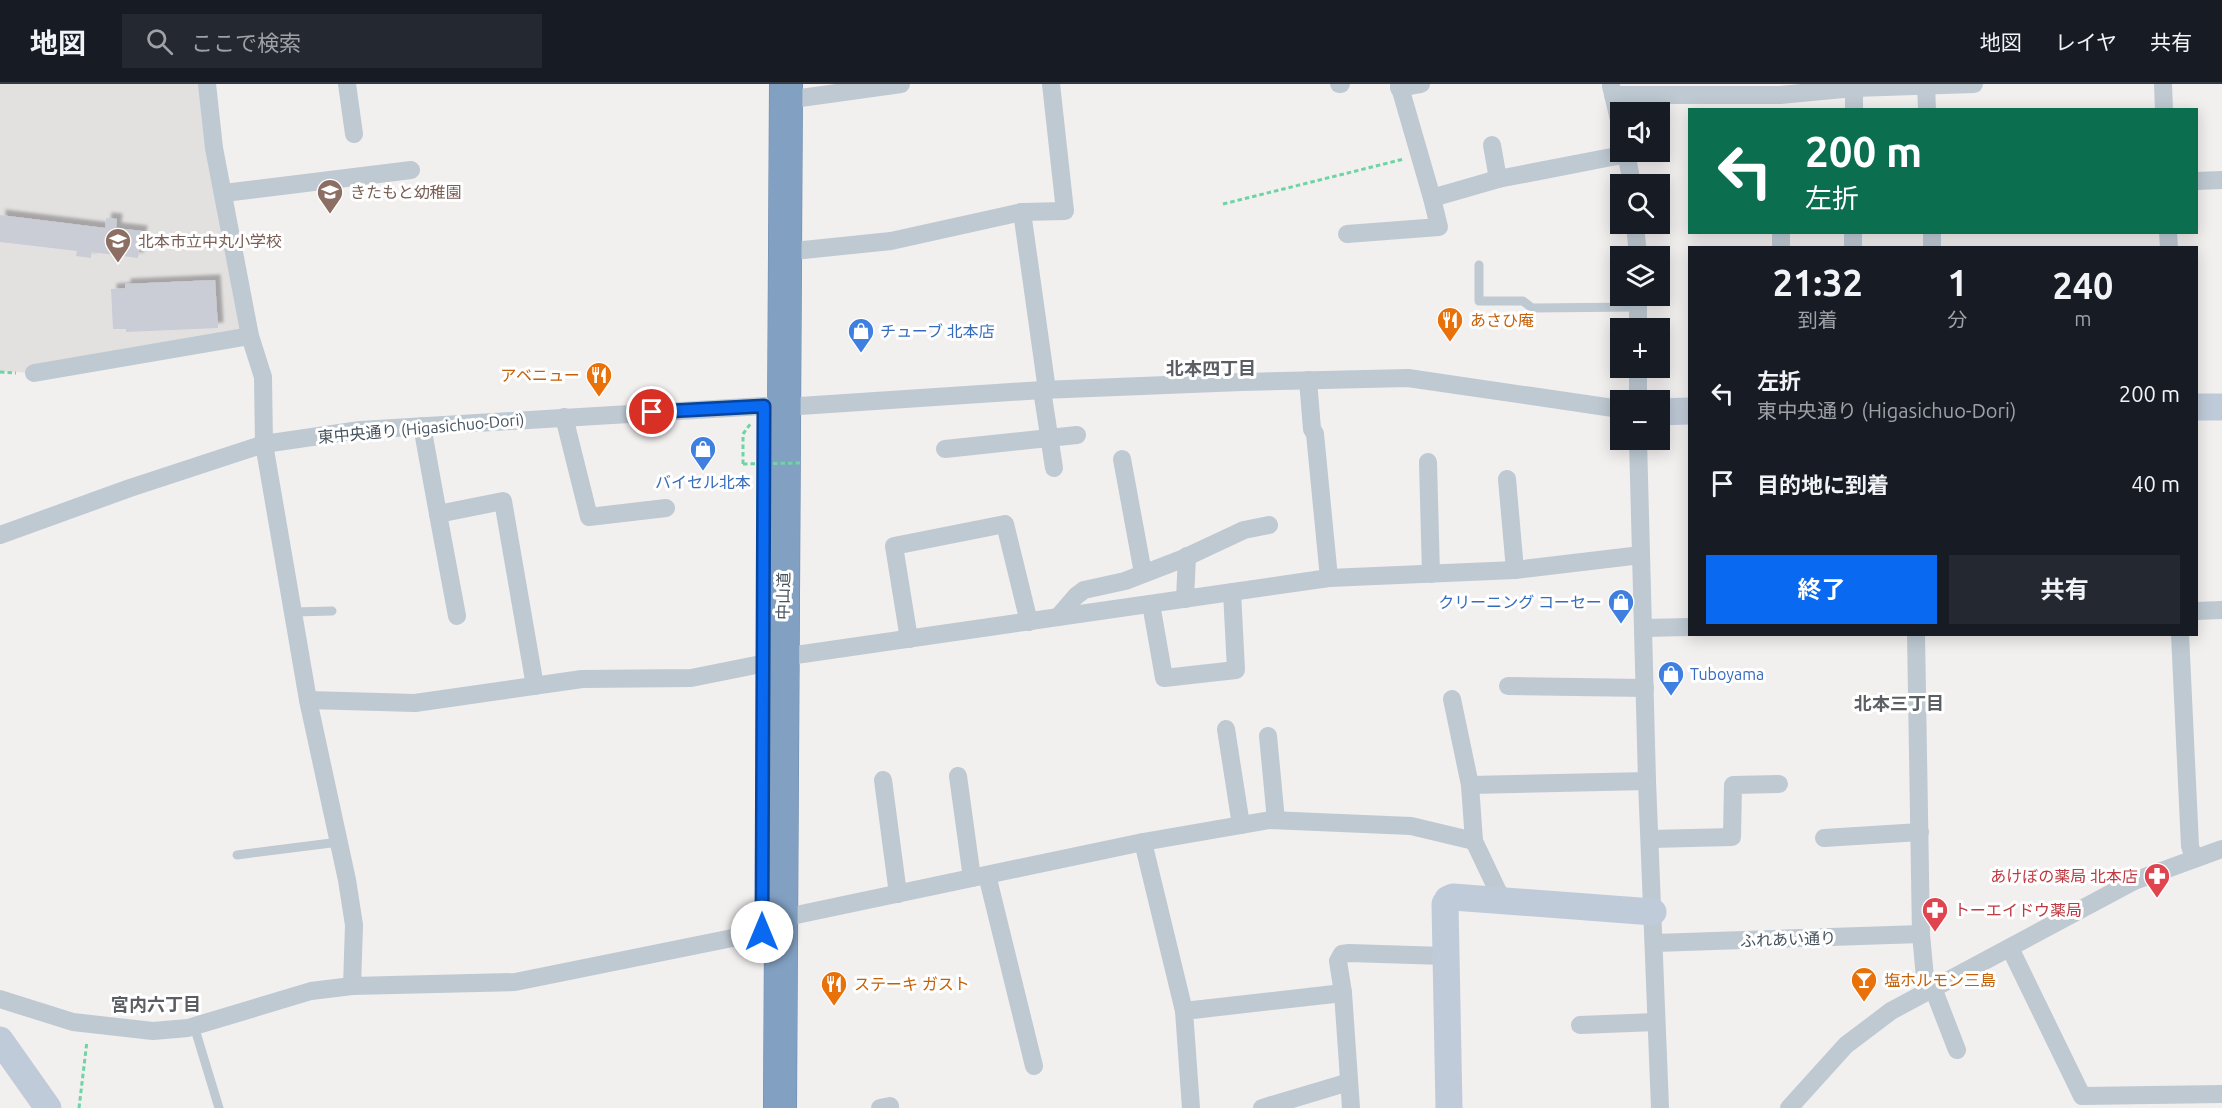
<!DOCTYPE html>
<html lang="ja">
<meta charset="utf-8">
<style>
body{margin:0;font-family:Ubuntu,"Noto Sans JP",sans-serif;background:#242831;color:#f1f3f6;height:100vh;display:flex;flex-direction:column;font-size:22px;white-space:nowrap}
*{box-sizing:border-box;margin:0}
p{font-size:20px;color:#9ea1a6}
.icon{flex:none;width:33px;height:33px;fill:none;stroke:currentColor;stroke-width:2;stroke-linecap:round;stroke-linejoin:round}
.map{position:relative;flex:1;overflow:hidden}
.panel{position:absolute;left:1688px;top:162px;width:510px;height:390px;display:flex;flex-direction:column;background:#171b24;border-radius:0px;box-shadow:0 3px 15px #0003}
.panel>*{flex:none}
.top-card{position:absolute;left:1688px;top:24px;width:510px;height:126px;border-radius:0px;box-shadow:0 3px 15px #0003;background:#0b6e4f;color:#fff;overflow:hidden}
.tools{position:absolute;left:1610px;top:18px;display:grid;gap:12px}
.tools a{display:grid;place-items:center;width:60px;height:60px;border-radius:0px;background:#171b24;box-shadow:0 3px 15px #0003;font-size:30px}
.pin{position:absolute;display:grid;place-items:center;width:51px;height:51px;color:#fff;margin:-26px;border:3px solid #fff;border-radius:50%;box-shadow:0 2px 6px #0007}
.me{position:absolute;width:66px;margin:-33px;rotate:0deg;stroke-linejoin:round;filter:drop-shadow(0 0 4px #0008)}
.turn{display:flex;align-items:center;gap:21px;height:126px;padding:0 18px;font-size:27px}
.turn .icon{width:78px;height:78px;stroke-width:2.5}
.turn b{display:block;font-size:42px;line-height:51px}
.eta{display:flex;justify-content:space-evenly;align-items:center;height:102px;text-align:center}
.eta b{font-size:36px;font-weight:700;line-height:42px}
.button{display:flex;gap:12px;margin-top:auto;padding:12px 18px}
.button a{flex:1;height:69px;border-radius:0px;background:#0969f1;color:#fff;font-size:24px;font-weight:700;line-height:69px;text-align:center}
.button a+a{background:#242831;color:#f1f3f6}
ul{padding:0;list-style:none}
li{display:flex;align-items:center;gap:18px;height:90px;padding:0 18px}
li div{flex:1}
li b{display:block;font-size:22px}
li em{font-style:normal}
header{display:flex;align-items:center;gap:36px;box-sizing:border-box;height:84px;padding:0 30px;background:#171b24;border-bottom:2px solid #363941}
header strong{font-size:28px}
nav{display:flex;gap:33px;margin-inline-start:auto;font-size:21px}
.search{width:420px;height:54px;background:#242831;display:flex;align-items:center;gap:15px;box-sizing:border-box;padding:0 21px;border-radius:0px;color:#9ea1a6;font-size:22px}
.map>svg:first-child{display:block}
</style>
<header>
<strong>地図</strong>
<div class="search"><svg class="icon" aria-label="search" viewBox="0 0 24 24"><circle cx="10" cy="10" r="6"/><path d="M15 15l6 6"/></svg>ここで検索</div>
<nav><a>地図</a><a>レイヤ</a><a>共有</a></nav>
</header>
<div class="map">
<svg width="2222" height="1024" viewBox="0 0 2222 1024">
<defs>
<filter id="shadow"><feDropShadow dx="5.5" dy="-5.5" stdDeviation="1.5" flood-color="#0004"/></filter>
</defs>
<rect width="100%" height="100%" fill="#f2efef"/>
<polygon fill="#e3e0e0" points="0,0 204,0 250,252 34,289 0,287"/>
<g fill="#cacdd5" filter="url(#shadow)">
<polygon points="0,131 105,144 106,134 117,135 116,144 142,147 138,174 91,168 91,174 76,172 77,167 0,158"/>
<polygon points="215,196 218,244 126,248 126,245 113,245 111,205 125,204 125,200"/>
</g>
<g fill="none" stroke-linecap="round" stroke-linejoin="round">
<g stroke="#6d8bae" stroke-width="34">
<polyline id="highway" points="780,1024 786,0"/>
</g>
<g stroke="#6ed4a4" stroke-width="3" stroke-dasharray="4.5 3" stroke-linecap="butt">
<polyline points="1223,120 1404,75"/>
<polyline points="0,288 16,289"/>
<polyline points="743,380 743,350 751,339"/>
<polyline points="79,1024 87,957"/>
</g>
<g stroke="#bec9d2" stroke-width="9">
<polyline points="1479,181 1479,217 1523,217 1532,224 1638,223"/>
<polyline points="294,528 332,527"/>
<polyline points="237,771 339,758"/>
<polyline points="194,942 219,1024"/>
</g>
<g stroke="#bec9d2" stroke-width="18">
<polyline points="207,0 214,64 250,252 263,293 264,360 308,616 347,796 354,841 352,902"/>
<polyline points="347,0 354,50"/>
<polyline points="1339,0 1341,0"/>
<polyline points="1399,0 1432,114 1498,95 1627,70"/>
<polyline points="1926,0 1927,26"/>
<polyline points="2163,0 2164,26"/>
<polyline points="1611,2 1620,40"/>
<polyline points="1399,4 1421,0"/>
<polyline points="1613,11 1780,11 1854,4 1974,0"/>
<polyline points="786,16 901,0"/>
<polyline points="1854,26 1854,4"/>
<polyline points="1492,61 1498,95"/>
<polyline points="1626,68 1632,100"/>
<polyline points="2196,97 2222,96"/>
<polyline points="224,109 411,86"/>
<polyline points="1022,128 1047,306"/>
<polyline points="1635,140 1638,172"/>
<polyline points="1781,148 1781,164"/>
<polyline points="1932,148 1932,164"/>
<polyline points="2168,148 2169,164"/>
<polyline points="1347,150 1439,143 1432,114"/>
<polyline points="1853,164 1853,148"/>
<polyline points="784,168 891,157 1022,128 1065,127 1051,0"/>
<polyline points="1638,244 1638,212"/>
<polyline points="34,289 250,252"/>
<polyline points="1308,296 1312,345 1315,350 1329,494"/>
<polyline points="1042,306 1054,384"/>
<polyline points="1638,316 1638,284"/>
<polyline points="564,333 589,433 666,424"/>
<polyline points="422,342 438,430 503,417 535,602"/>
<polyline points="1638,356 1647,697 1660,1024"/>
<polyline points="945,365 1077,351"/>
<polyline points="1122,375 1143,489"/>
<polyline points="1428,378 1431,490"/>
<polyline points="1507,395 1515,486"/>
<polyline points="438,430 457,532"/>
<polyline points="0,451 130,404 264,360 360,346 764,322 785,323 1042,306 1241,298 1408,294 1620,325"/>
<polyline points="1185,515 1187,472"/>
<polyline points="1151,520 1164,594 1236,586 1232,508"/>
<polyline points="2196,527 2222,526"/>
<polyline points="1058,533 1076,512 1084,506 1125,497 1182,475 1244,446 1269,441"/>
<polyline points="1644,544 1689,543"/>
<polyline points="1916,550 1921,850 1925,894 1933,904 1957,966"/>
<polyline points="2180,550 2190,762 2194,774"/>
<polyline points="909,555 894,462 1005,440 1029,538"/>
<polyline points="782,573 1329,494 1515,486 1641,471"/>
<polyline points="1508,602 1645,604"/>
<polyline points="1452,615 1470,701 1474,757 1502,816"/>
<polyline points="308,616 415,619 582,595 691,594 761,580"/>
<polyline points="1226,645 1241,741"/>
<polyline points="1268,652 1276,736"/>
<polyline points="958,692 972,794"/>
<polyline points="883,696 898,810"/>
<polyline points="1470,701 1647,697"/>
<polyline points="1824,754 1920,748"/>
<polyline points="1650,755 1732,753 1733,701 1779,700"/>
<polyline points="1143,758 1184,927"/>
<polyline points="987,791 1034,982"/>
<polyline points="782,834 1143,758 1270,736 1411,742 1474,757"/>
<polyline points="1655,859 1921,850"/>
<polyline points="2010,864 2082,1012 2222,1010"/>
<polyline points="0,915 73,938 153,947 188,944 311,907 352,902 515,898 762,848"/>
<polyline points="1580,941 1656,938"/>
<polyline points="880,1024 890,1022 890,1024"/>
<polyline points="1191,1024 1184,927 1343,909"/>
<polyline points="1262,1024 1349,998"/>
<polyline points="1351,1024 1343,909 1338,877 1342,870 1349,869 1445,872"/>
<polyline points="1789,1024 1846,961 1891,927 2134,797 2222,765"/>
</g>
<g stroke="#c0cbd9" stroke-width="27">
<polyline points="2196,323 2222,323"/>
<polyline points="1659,328 1689,327"/>
<polyline points="0,956 48,1024"/>
<polyline points="1449,1024 1445,820 1448,815 1453,813 1653,828"/>
</g>
<use href="#highway" stroke="#82a0c2" stroke-width="33"/>
<polyline stroke="#6ed4a4" stroke-width="3" stroke-dasharray="4.5 3" stroke-linecap="butt" points="743,380 802,379"/>
</g>
<g fill="none" stroke-linecap="round" stroke-linejoin="round">
<g stroke="#06449d" stroke-width="15">
<polyline id="route" points="652,328 764,322 762,848"/>
</g>
<use href="#route" stroke="#0969f1" stroke-width="10"/>
</g>
<defs>
<g id="school-pin" transform="scale(1.35)"><path d="M0 17L-7.5 6A9.5 9.5 0 1 1 7.5 6Z" fill="#8d6e63" stroke="#fff"/><path d="M0-5L7-2L0 1L-7-2ZM-4 1L0 2.5L4 1V4Q0 6-4 4Z" fill="#fff"/></g>
<g id="restaurant-pin" transform="scale(1.35)"><path d="M0 17L-7.5 6A9.5 9.5 0 1 1 7.5 6Z" fill="#e8710a" stroke="#fff"/><path d="M-5-6h1v4h1v-4h1v4h1v-4h1v5L-1.5 .5V6h-2V.5L-5-1ZM5-6V6H3V1.5H1.5Q1.5-4 5-6Z" fill="#fff"/></g>
<g id="shop-pin" transform="scale(1.35)"><path d="M0 17L-7.5 6A9.5 9.5 0 1 1 7.5 6Z" fill="#3f7fe0" stroke="#fff"/><path d="M-5-2.5h2.3a2.7 3.5 0 0 1 5.4 0H5L5.5 6h-11ZM-1.5-2.5h3a1.5 2.3 0 0 0-3 0Z" fill="#fff"/></g>
<g id="pharmacy-pin" transform="scale(1.35)"><path d="M0 17L-7.5 6A9.5 9.5 0 1 1 7.5 6Z" fill="#e0444e" stroke="#fff"/><path d="M-2-6h4v4h4v4h-4v4h-4v-4h-4v-4h4Z" fill="#fff"/></g>
<g id="bar-pin" transform="scale(1.35)"><path d="M0 17L-7.5 6A9.5 9.5 0 1 1 7.5 6Z" fill="#e8710a" stroke="#fff"/><path d="M-6-5H6L.8 .8V4.5H3.5V6h-7V4.5H-.8V.8Z" fill="#fff"/></g>
</defs>
<g fill-rule="evenodd">
<use href="#school-pin" x="330" y="108"/>
<use href="#school-pin" x="118" y="157"/>
<use href="#restaurant-pin" x="1450" y="236"/>
<use href="#shop-pin" x="861" y="247"/>
<use href="#restaurant-pin" x="599" y="291"/>
<use href="#shop-pin" x="703" y="365"/>
<use href="#shop-pin" x="1621" y="518"/>
<use href="#shop-pin" x="1671" y="590"/>
<use href="#pharmacy-pin" x="2157" y="792"/>
<use href="#pharmacy-pin" x="1935" y="826"/>
<use href="#bar-pin" x="1864" y="896"/>
<use href="#restaurant-pin" x="834" y="900"/>
</g>
<g text-anchor="middle" dominant-baseline="central" stroke-width="6" stroke-linejoin="round" paint-order="stroke">
<g font-size="16" fill="#785e54" stroke="#fff" text-anchor="start">
<text x="350" y="108">きたもと幼稚園</text>
<text x="138" y="157">北本市立中丸小学校</text>
</g>
<g font-size="16" fill="#c56008" stroke="#fff" text-anchor="start">
<text x="1470" y="236">あさひ庵</text>
<text x="580" y="291" text-anchor="end">アベニュー</text>
<text x="1884" y="896">塩ホルモン三島</text>
<text x="854" y="900">ステーキ ガスト</text>
</g>
<g font-size="16" fill="#366cbe" stroke="#fff" text-anchor="start">
<text x="880" y="247">チューブ 北本店</text>
<text x="703" y="398" text-anchor="middle">バイセル北本</text>
<text x="1602" y="518" text-anchor="end">クリーニング コーセー</text>
<text x="1690" y="590">Tuboyama</text>
</g>
<g font-size="16" fill="#45525e" stroke="#fff">
<text transform="translate(421 344) rotate(-5)">東中央通り (Higasichuo-Dori)</text>
<text transform="translate(783 512) rotate(-89)">中山道</text>
<text transform="translate(1788 855) rotate(-2)">ふれあい通り</text>
</g>
<g font-size="16" fill="#be3a42" stroke="#fff" text-anchor="end">
<text x="2138" y="792">あけぼの薬局 北本店</text>
<text x="1954" y="826" text-anchor="start">トーエイドウ薬局</text>
</g>
<g font-size="18" font-weight="bold" fill="#5b5f64" stroke="#fff">
<text x="1211" y="284">北本四丁目</text>
<text x="1899" y="619">北本三丁目</text>
<text x="156" y="920">宮内六丁目</text>
</g>
</g>
</svg>
<div class="tools">
<a><svg class="icon" aria-label="sound" viewBox="0 0 24 24"><path d="M4 9h4l5-4v14l-5-4H4zM17 9q2 3 0 6"/></svg></a>
<a><svg class="icon" aria-label="search" viewBox="0 0 24 24"><circle cx="10" cy="10" r="6"/><path d="M15 15l6 6"/></svg></a>
<a><svg class="icon" aria-label="layers" viewBox="0 0 24 24"><path d="M12 4l9 5-9 5-9-5zM3 14l9 5 9-5"/></svg></a>
<a>+</a>
<a>−</a>
</div>
<div class="pin" style="left:652px;top:328px;background:#d93025"><svg class="icon" aria-label="arrive" viewBox="0 0 24 24"><path d="M6 21V4h12l-3 4 3 4H6"/></svg></div>
<svg class="me" style="left:762px;top:848px" viewBox="-20 -20 40 40"><circle r="19" fill="#fff"/><path d="M0-13L10 11 0 6-10 11z" fill="#0969f1"/></svg>
<div class="top-card">
<div class="turn"><svg class="icon" aria-label="left" viewBox="0 0 24 24"><path d="M17 20v-9H6M10 6l-5 5 5 5"/></svg><div><b>200 m</b>左折</div></div>
</div>
<section class="panel">
<div class="eta">
<div><b>21:32</b><p>到着</p></div>
<div><b>1</b><p>分</p></div>
<div><b>240</b><p>m</p></div>
</div>
<ul>
<li><svg class="icon" aria-label="left" viewBox="0 0 24 24"><path d="M17 20v-9H6M10 6l-5 5 5 5"/></svg><div><b>左折</b><p>東中央通り (Higasichuo-Dori)</p></div><em>200 m</em></li>
<li><svg class="icon" aria-label="arrive" viewBox="0 0 24 24"><path d="M6 21V4h12l-3 4 3 4H6"/></svg><div><b>目的地に到着</b></div><em>40 m</em></li>
</ul>
<div class="button"><a>終了</a><a>共有</a></div>
</section>
</div>
